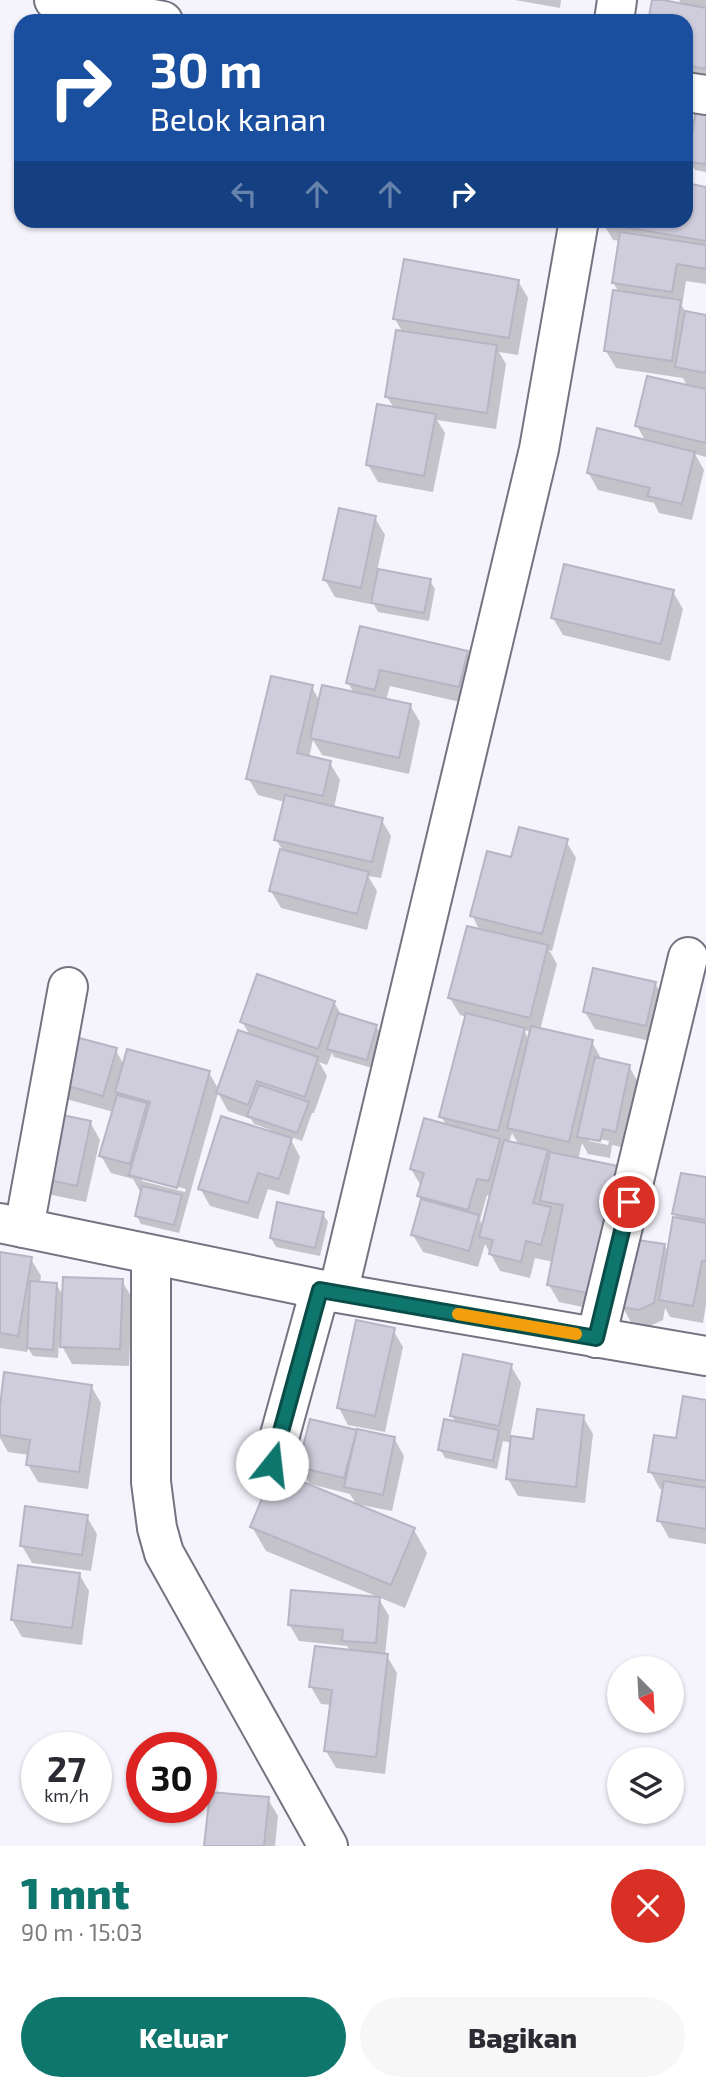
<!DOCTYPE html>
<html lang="id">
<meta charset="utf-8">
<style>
body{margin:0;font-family:"Exo 2",sans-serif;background:#f7f7f7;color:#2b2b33;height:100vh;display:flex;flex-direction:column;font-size:26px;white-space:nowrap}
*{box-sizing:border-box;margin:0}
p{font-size:23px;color:#7c7c81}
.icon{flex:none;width:38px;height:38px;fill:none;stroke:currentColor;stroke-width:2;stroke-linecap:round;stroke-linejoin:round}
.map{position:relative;height:1846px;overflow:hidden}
.panel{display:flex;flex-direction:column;background:#fff;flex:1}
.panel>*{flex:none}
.guide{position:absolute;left:14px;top:14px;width:679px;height:214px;border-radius:21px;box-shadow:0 2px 5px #0004;background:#1a4fa0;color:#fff;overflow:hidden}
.needle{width:46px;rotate:156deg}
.tools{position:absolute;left:607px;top:1656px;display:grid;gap:14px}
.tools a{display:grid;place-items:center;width:77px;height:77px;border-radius:50%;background:#fff;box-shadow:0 2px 5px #0004;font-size:35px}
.speed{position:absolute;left:21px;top:1732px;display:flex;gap:14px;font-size:35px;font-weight:700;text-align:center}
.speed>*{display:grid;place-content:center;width:91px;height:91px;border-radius:50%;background:#fff;box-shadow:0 2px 5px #0004;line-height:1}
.speed small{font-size:18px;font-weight:400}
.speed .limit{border:10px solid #d22;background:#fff;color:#111}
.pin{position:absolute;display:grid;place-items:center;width:60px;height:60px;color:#fff;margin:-30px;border:4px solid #fff;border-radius:50%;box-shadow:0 2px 7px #0007}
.me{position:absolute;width:77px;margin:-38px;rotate:16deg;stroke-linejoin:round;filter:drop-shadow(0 0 5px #0008)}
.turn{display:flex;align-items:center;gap:24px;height:147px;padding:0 21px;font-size:32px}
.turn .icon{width:91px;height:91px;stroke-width:2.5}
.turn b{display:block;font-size:49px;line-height:60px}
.lanes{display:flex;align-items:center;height:66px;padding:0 21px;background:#0003;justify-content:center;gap:35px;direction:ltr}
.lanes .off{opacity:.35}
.round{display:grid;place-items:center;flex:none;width:74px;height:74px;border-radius:37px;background:#f7f7f7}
.headline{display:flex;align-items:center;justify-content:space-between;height:119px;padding:0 21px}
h1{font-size:42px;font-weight:800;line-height:52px;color:#0f766e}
.cta{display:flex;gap:14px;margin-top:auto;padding:14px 21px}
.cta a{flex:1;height:80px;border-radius:42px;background:#0f766e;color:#fff;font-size:28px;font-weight:800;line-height:80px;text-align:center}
.cta a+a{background:#f7f7f7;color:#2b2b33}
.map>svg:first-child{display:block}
</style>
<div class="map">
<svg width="706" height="1846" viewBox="0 0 706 1846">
<rect width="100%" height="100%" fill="#f5f4fd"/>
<g fill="#0003" fill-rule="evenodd">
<polygon points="515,0 561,0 560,8"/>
<polygon points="679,0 706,0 706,84 686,80 686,21 650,21 682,5"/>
<polygon points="706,111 706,172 695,170 689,160 688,166 686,165 686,115 690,116 695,125"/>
<polygon points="686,185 706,189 706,284 686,281 682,306 686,313 706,317 706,457 695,454 704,470 692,520 659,513 654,503 598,490 588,472 646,442 637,426 688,387 683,378 616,368 606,351 619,293 613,282 620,241 613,240 603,223 686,220"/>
<polygon points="518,281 528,298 518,355 499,352 506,364 496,429 437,420 445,433 433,492 378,482 368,465 394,408 387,397 403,333 395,319"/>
<polygon points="375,518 385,535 377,571 430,581 435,589 429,621 378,612 371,599 370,604 335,597 325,580"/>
<polygon points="673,592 683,609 670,661 563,635 553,618"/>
<polygon points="361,628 467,652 477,670 469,704 390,686 386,700 410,705 420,722 409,774 322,755 313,740 309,758 330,763 340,780 334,808 381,819 391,836 381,878 368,876 377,891 367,930 281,908 271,891 282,849 276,840 285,802 258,795 248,778 312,687 320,702 354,693 348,683"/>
<path d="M566 841 576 858 552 951 549 950 557 964 540 1030 592 1042 602 1060 629 1066 639 1084 625 1148 612 1145 610 1158 588 1154 582 1143 578 1160 601 1311 559 1302 549 1285 554 1262 535 1258 530 1278 500 1271 485 1244 478 1267 423 1252 413 1235 422 1202 419 1195 421 1186 411 1169 447 1126 441 1116 467 1017 460 1015 450 998 480 931 472 915 512 859ZM524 1030 531 1032 529 1040ZM512 1133 519 1145 509 1143ZM589 1137 609 1141 608 1145 589 1141ZM487 1195 491 1196 483 1226 480 1220Z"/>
<polygon points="655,983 665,1001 655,1042 595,1029 585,1012"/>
<path d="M334 1002 342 1016 376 1026 381 1035 372 1068 334 1057 332 1053 327 1065 319 1062 327 1076 314 1113H312L302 1141 289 1136 300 1157 289 1195 268 1189 258 1219 210 1206 200 1188 270 1133 271 1130 254 1124 251 1119 228 1111 218 1093 179 1233 141 1224 136 1215 141 1193 133 1179 111 1173 101 1156 114 1112 66 1099 56 1081 115 1049 124 1065 209 1073 219 1090 250 1035 242 1022ZM142 1177 186 1189 185 1192 142 1181Z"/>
<polygon points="90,1122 100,1140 86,1202 52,1195 42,1178"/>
<polygon points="706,1179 706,1304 703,1323 670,1317 665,1308 663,1320 650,1326 632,1324 622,1306 664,1245 669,1253 678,1220 674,1214"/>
<polygon points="323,1214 328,1222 320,1256 276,1247 271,1238"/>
<polygon points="0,1253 31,1259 41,1276 40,1283 56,1284 64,1297 122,1281 132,1298 129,1366 72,1364 59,1341 58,1358 33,1356 28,1348 27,1352 0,1348"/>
<polygon points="393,1330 403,1347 385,1432 348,1425 339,1408"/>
<polygon points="511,1366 521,1383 510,1438 534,1441 583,1417 593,1434 585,1503 518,1496 508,1479 512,1443 503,1441 497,1469 445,1458 440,1449 456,1423 452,1416"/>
<polygon points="91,1386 101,1403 88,1489 38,1482 28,1465 29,1455 8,1452 0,1438 0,1420"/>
<polygon points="706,1402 706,1544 669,1538 659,1520 665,1490 660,1489 650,1471 677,1440"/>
<polygon points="311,1421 394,1438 404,1456 392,1511 356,1504 350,1494 310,1484 300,1467"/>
<polygon points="87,1517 97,1534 91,1571 32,1563 22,1546"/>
<polygon points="252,1527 414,1530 427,1553 405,1608 266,1551"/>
<polygon points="79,1574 89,1591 82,1645 22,1637 12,1620"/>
<polygon points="379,1599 389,1616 385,1656 387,1656 397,1673 385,1774 336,1768 326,1751 332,1705 321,1704 311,1687 351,1652 347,1646 299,1641 289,1624"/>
<polygon points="268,1799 278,1816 275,1846 206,1846"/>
</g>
<g fill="#cfcddc" stroke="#b7b5c4" stroke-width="2">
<polygon points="652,0 663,0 706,8 706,69 686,65 686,21 648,21"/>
<polygon points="696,108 706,109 706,164 688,162"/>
<polygon points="686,114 692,115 686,146"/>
<polygon points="686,183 706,187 706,241 601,223 602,220 686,220"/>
<polygon points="620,232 706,245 706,269 677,264 672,292 612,283"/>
<polygon points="404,259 519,280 509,338 393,319"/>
<polygon points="613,290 681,300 672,361 604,351"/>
<polygon points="685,311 706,315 706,373 675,367"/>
<polygon points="396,330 497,345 487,413 385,397"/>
<polygon points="647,376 706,389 706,443 635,426"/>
<polygon points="377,404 436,414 424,476 366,465"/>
<polygon points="597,428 695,452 682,504 647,496 650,488 587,473"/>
<polygon points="339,508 376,516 361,588 323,580"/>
<polygon points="564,564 674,590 661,644 551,618"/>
<polygon points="378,569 431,579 424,613 371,603"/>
<polygon points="360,626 468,651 459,687 380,670 375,690 346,683"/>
<polygon points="271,676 313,685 297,753 331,761 323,796 246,779"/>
<polygon points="322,685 411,704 399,758 310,738"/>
<polygon points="285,795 383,818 372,862 274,840"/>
<polygon points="519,827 568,839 542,934 470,916 487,851 511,857"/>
<polygon points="280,849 369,872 357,914 269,891"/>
<polygon points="467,926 548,945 530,1018 448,998"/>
<polygon points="593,968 656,982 646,1026 583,1012"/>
<polygon points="257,974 335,1001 318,1049 240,1022"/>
<polygon points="338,1013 377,1025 367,1060 327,1049"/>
<polygon points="466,1013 525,1028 498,1131 439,1117"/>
<polygon points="531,1026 593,1040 569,1142 507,1128"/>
<polygon points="238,1030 318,1057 305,1097 257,1081 248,1105 216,1093"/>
<polygon points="68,1035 117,1048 103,1096 54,1082"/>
<polygon points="127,1049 210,1071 177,1188 129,1175 150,1102 115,1092"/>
<polygon points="595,1057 630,1065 616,1132 603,1129 600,1141 577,1137"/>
<polygon points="259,1085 309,1102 297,1133 247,1116"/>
<polygon points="117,1095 147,1103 130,1164 99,1156"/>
<polygon points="53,1113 91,1121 77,1186 40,1178"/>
<polygon points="221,1116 292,1138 279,1179 258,1173 248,1203 198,1189"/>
<polygon points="424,1118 500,1139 489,1181 477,1179 468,1210 417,1196 424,1173 410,1169"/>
<polygon points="504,1140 548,1150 533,1203 551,1207 541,1245 526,1241 521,1262 489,1254 493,1240 479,1237"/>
<polygon points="550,1152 618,1166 592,1294 547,1285 563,1205 540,1201"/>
<polygon points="681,1173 706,1177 706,1220 672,1214"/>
<polygon points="142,1186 182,1195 174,1225 135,1216"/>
<polygon points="421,1199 479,1215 469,1251 411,1235"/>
<polygon points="277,1202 324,1212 315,1248 270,1238"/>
<polygon points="673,1217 706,1223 706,1261 702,1261 693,1306 659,1300"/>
<polygon points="631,1239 665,1244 654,1303 639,1310 620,1307"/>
<polygon points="0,1252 32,1257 18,1336 0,1333"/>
<polygon points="63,1277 123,1279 120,1349 60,1347"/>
<polygon points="30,1281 57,1283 53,1350 27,1348"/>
<polygon points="356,1320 395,1328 375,1416 337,1408"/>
<polygon points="463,1354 512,1364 499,1426 450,1416"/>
<polygon points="4,1372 92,1385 79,1472 26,1465 30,1440 0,1435 0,1406"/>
<polygon points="683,1396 706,1400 706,1481 648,1472 654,1435 676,1438"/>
<polygon points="537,1409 584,1415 576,1487 506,1479 511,1436 533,1439"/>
<polygon points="310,1419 357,1430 344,1478 298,1467"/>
<polygon points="444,1419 499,1430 493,1461 438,1450"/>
<polygon points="357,1429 395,1437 383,1495 344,1487"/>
<polygon points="274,1470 415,1528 391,1585 250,1527"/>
<polygon points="664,1481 706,1488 706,1529 657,1521"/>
<polygon points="25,1506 88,1515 82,1555 20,1546"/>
<polygon points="18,1565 80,1573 72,1628 11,1620"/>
<polygon points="291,1590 380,1597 376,1643 342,1641 343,1630 288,1625"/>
<polygon points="315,1646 388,1654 376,1757 324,1751 332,1690 309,1687"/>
<polygon points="210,1792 269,1797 264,1846 204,1846"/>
</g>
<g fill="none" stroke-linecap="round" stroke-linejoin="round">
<g stroke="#757381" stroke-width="42">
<g id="minor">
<polyline points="54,0 163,21"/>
<polyline points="614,21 617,0"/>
<polyline points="686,92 706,95"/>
<polyline points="0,1223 338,1293 539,449 579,220"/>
<polyline points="24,1228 68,987"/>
<polyline points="151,1255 151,1482 157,1528 164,1553 328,1846"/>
<polyline points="338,1293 706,1356"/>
<polyline points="596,1338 688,957"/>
<polyline points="272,1464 320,1290"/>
</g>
</g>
<use href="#minor" stroke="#fff" stroke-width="38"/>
</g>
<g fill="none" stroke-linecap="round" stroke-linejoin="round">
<g stroke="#0a4d48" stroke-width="18">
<polyline id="route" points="272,1464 320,1290 596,1338 629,1202"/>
</g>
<use href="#route" stroke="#0f766e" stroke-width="12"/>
<polyline stroke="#f59e0b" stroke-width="12" points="458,1314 576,1334"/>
</g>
</svg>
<div class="tools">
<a><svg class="needle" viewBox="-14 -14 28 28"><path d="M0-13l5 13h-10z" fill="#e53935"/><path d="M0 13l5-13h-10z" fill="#7c7c81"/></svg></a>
<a><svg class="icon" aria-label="layers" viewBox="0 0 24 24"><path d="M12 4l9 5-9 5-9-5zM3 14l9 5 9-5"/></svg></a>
</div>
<div class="speed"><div>27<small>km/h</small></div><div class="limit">30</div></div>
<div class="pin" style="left:629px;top:1202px;background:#d93025"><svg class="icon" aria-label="arrive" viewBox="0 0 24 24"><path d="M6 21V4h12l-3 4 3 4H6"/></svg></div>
<svg class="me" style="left:272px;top:1464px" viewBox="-20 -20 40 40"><circle r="19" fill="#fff"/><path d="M0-13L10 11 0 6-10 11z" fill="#0f766e"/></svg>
<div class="guide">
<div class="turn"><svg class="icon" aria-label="right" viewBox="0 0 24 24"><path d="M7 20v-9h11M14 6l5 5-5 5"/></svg><div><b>30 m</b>Belok kanan</div></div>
<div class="lanes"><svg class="icon off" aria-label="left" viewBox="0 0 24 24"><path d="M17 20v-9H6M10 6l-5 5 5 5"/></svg><svg class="icon off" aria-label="ahead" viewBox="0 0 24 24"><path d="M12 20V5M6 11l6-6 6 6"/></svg><svg class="icon off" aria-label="ahead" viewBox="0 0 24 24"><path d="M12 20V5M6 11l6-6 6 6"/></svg><svg class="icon" aria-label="right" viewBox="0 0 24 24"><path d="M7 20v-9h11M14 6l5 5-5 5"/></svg></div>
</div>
</div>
<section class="panel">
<div class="headline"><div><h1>1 mnt</h1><p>90 m · 15:03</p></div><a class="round" style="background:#d93025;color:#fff"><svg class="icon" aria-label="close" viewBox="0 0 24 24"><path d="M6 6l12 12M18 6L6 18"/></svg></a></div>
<div class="cta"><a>Keluar</a><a>Bagikan</a></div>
</section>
